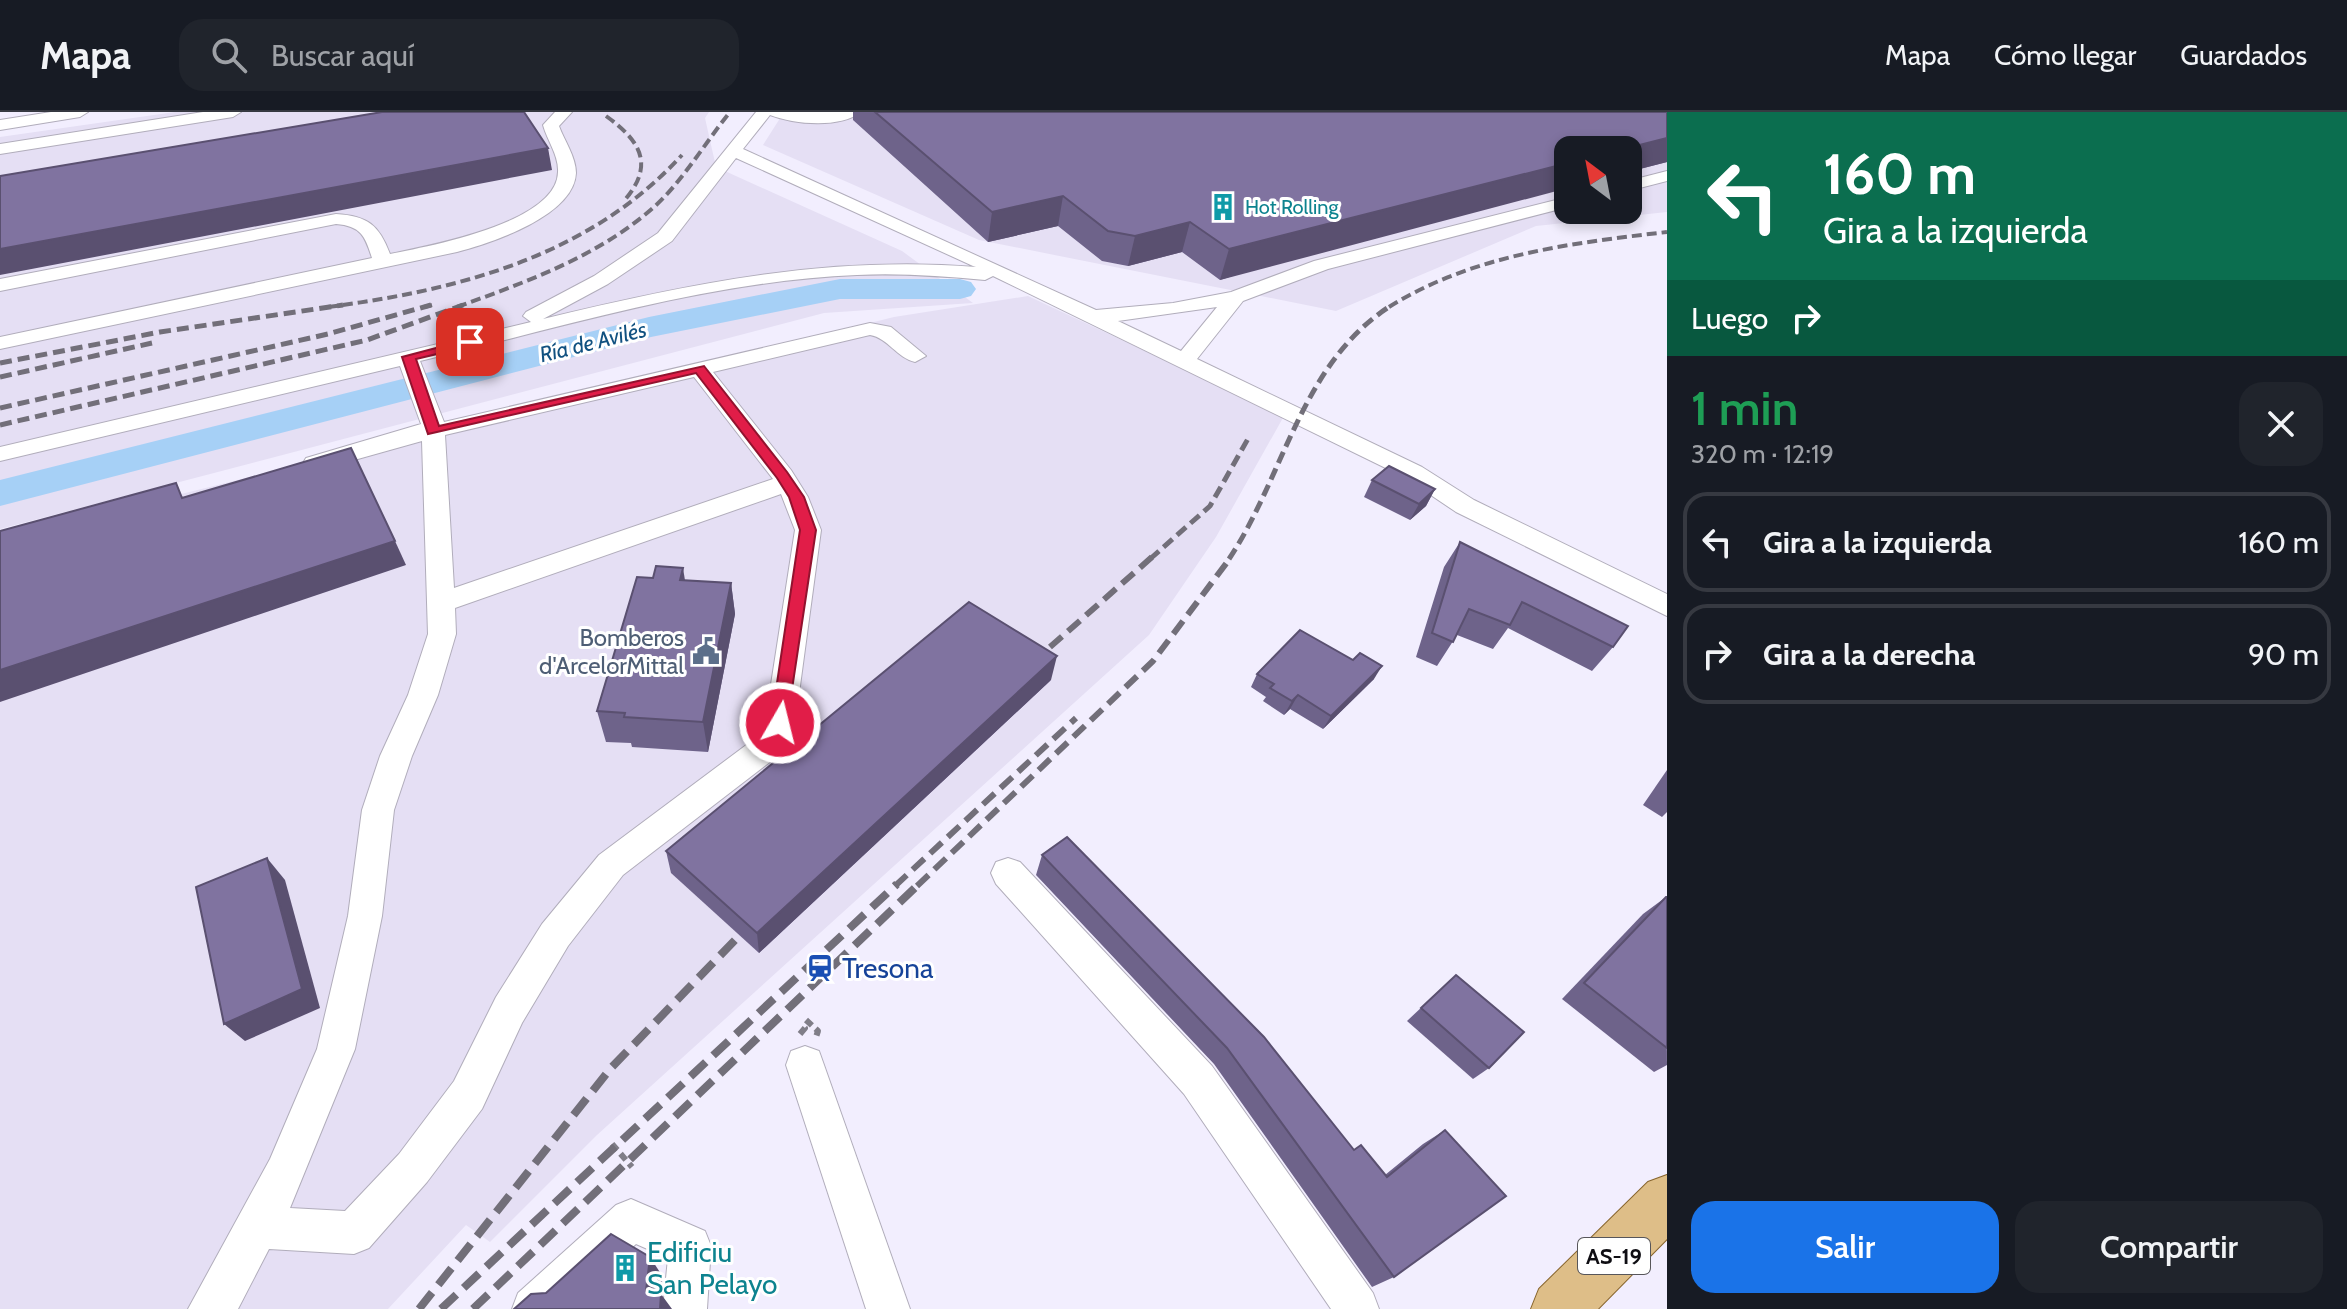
<!DOCTYPE html>
<html lang="es">
<meta charset="utf-8">
<style>
body{margin:0;font-family:Cabin,sans-serif;background:#20242c;color:#f1f3f6;height:100vh;display:flex;flex-direction:column;font-size:30px;white-space:nowrap}
*{box-sizing:border-box;margin:0}
p{font-size:26px;color:#9ea1a6}
.icon{flex:none;width:44px;height:44px;fill:none;stroke:currentColor;stroke-width:2;stroke-linecap:round;stroke-linejoin:round}
.map{position:relative;flex:1;overflow:hidden}
.sheet{display:flex;flex-direction:column;background:#171b24;width:680px}
.sheet>*{flex:none}
.top-card{background:#0b6e4f;color:#fff;overflow:hidden}
.needle{width:52px;rotate:328deg}
.tools{position:absolute;left:1554px;top:24px;display:grid;gap:16px}
.tools a{display:grid;place-items:center;width:88px;height:88px;border-radius:16px;background:#171b24;box-shadow:0 4px 12px #0003;font-size:40px}
.pin{position:absolute;display:grid;place-items:center;width:68px;height:68px;color:#fff;margin:-34px;border-radius:16px;box-shadow:0 4px 12px #0006}
.me{position:absolute;width:88px;margin:-44px;rotate:8deg;stroke-linejoin:round;filter:drop-shadow(0 0 6px #0008)}
.turn{display:flex;align-items:center;gap:28px;height:168px;padding:0 24px;font-size:36px}
.turn .icon{width:104px;height:104px;stroke-width:2.5}
.turn b{display:block;font-size:56px;line-height:68px}
.then{display:flex;align-items:center;height:76px;padding:0 24px;background:#0003;gap:16px;font-size:30px}
.round{display:grid;place-items:center;flex:none;width:84px;height:84px;border-radius:24px;background:#20242c}
.headline{display:flex;align-items:center;justify-content:space-between;height:136px;padding:0 24px}
h1{font-size:48px;font-weight:600;line-height:60px;color:#1e9e55}
.primary-button{display:flex;gap:16px;margin-top:auto;padding:16px 24px}
.primary-button a{flex:1;height:92px;border-radius:24px;background:#1a73e8;color:#fff;font-size:32px;font-weight:600;line-height:92px;text-align:center}
.primary-button a+a{background:#20242c;color:#f1f3f6}
ul{padding:0;list-style:none}
li{display:flex;align-items:center;gap:24px;height:100px;margin:0 16px 12px;padding:0 8px;border:4px solid #363941;border-radius:24px}
li div{flex:1}
li b{display:block;font-size:30px}
li em{font-style:normal}
header{display:flex;align-items:center;gap:48px;box-sizing:border-box;height:112px;padding:0 40px;background:#171b24;border-bottom:2px solid #363941}
header strong{font-size:38px}
nav{display:flex;gap:44px;margin-inline-start:auto;font-size:28px}
.search{width:560px;height:72px;background:#20242c;display:flex;align-items:center;gap:20px;box-sizing:border-box;padding:0 28px;border-radius:24px;color:#9ea1a6;font-size:30px}
main{display:flex;flex:1;min-height:0}
.map>svg:first-child{display:block}
</style>
<header>
<strong>Mapa</strong>
<div class="search"><svg class="icon" aria-label="search" viewBox="0 0 24 24"><circle cx="10" cy="10" r="6"/><path d="M15 15l6 6"/></svg>Buscar aquí</div>
<nav><a>Mapa</a><a>Cómo llegar</a><a>Guardados</a></nav>
</header>
<main>
<div class="map">
<svg width="1667" height="1197" viewBox="0 0 1667 1197">
<rect width="100%" height="100%" fill="#f2eefe"/>
<g fill="#e5dff4" fill-rule="evenodd">
<polygon points="175,0 709,0 705,6 716,55 902,139 973,191 824,201 0,417 0,25"/>
<path d="M784 0H1667V100L1536 114 1336 199 979 128 763 33ZM1568 38H1628V98H1568Z"/>
<polygon points="1028,184 1284,304 1216,425 1149,523 597,1023 490,1130 466,1113 388,1197 0,1197 0,427 894,205"/>
</g>
<g fill="none" stroke-linecap="round" stroke-linejoin="round">
<polygon fill="#a6d0f6" fill-rule="evenodd" points="840,167 960,167 971,170 976,177 971,184 960,187 840,187 651,225 0,394 0,368 649,205"/>
<g stroke="#b1adbb" stroke-width="2">
<g id="minor">
<polygon points="51,0 88,0 80,5 0,18 0,8"/>
<polygon points="203,0 241,0 233,5 0,42 0,32"/>
<path d="M555 0H572L559 14C564 28 576 45 576 61 574 104 491 131 457 140L0 237V225L372 146C365 124 361 114 336 112L0 179V167L336 102C368 104 379 113 390 142 429 134 557 111 558 60 559 44 547 28 543 13Z"/>
<path d="M756 0H861C839 17 794 12 770 3L743 37 1096 198 1173 191 1231 180 1314 149 1568 85V95L1328 157 1243 189 1197 247 1422 355 1474 388 1667 482V504L1456 400 1404 365 993 164 985 168C942 164 900 161 857 163 709 169 564 215 420 249L444 310 870 211 891 215 926 244 915 250C897 246 888 226 870 223L713 260 791 358 808 385 821 418 795 611 779 643 623 763 568 834 522 911 482 997 427 1070 369 1136 354 1142 269 1137 238 1197H188L270 1047 317 937 348 804 362 698 380 644 408 583 428 522 422 329 315 359 303 351 306 346 421 312 400 254 0 349V335L531 210 523 204 526 200 594 164 658 121ZM736 46 973 154 976 155C827 143 687 172 543 207L608 172 672 129ZM1217 195 1181 239 1118 209ZM694 265 773 367 454 476 445 323ZM781 382 795 418 765 611 757 625 599 743 542 812 496 885 454 969 399 1042 345 1099 290 1096 355 937 382 804 394 698 412 644 438 583 456 522 455 496Z"/>
<polygon points="1667,59 1667,69 1628,79 1628,69"/>
<polygon points="1008,746 1020,750 1212,954 1373,1181 1379,1197 1331,1197 1184,982 996,772 991,761 996,750"/>
<polygon points="805,934 819,939 824,953 910,1197 866,1197 786,953 791,939"/>
<polygon points="631,1087 705,1119 711,1134 707,1197 663,1197 668,1146 636,1132 566,1197 512,1197 518,1181 616,1093"/>
</g>
</g>
<g stroke="#87642c" stroke-width="2">
<polygon id="major" points="1667,1063 1667,1127 1598,1197 1531,1197 1539,1177 1648,1070"/>
</g>
<g stroke="#807e88" stroke-width="6" stroke-dasharray="8 5" stroke-linecap="butt">
<polyline points="806,908 818,919 816,925"/>
<polyline points="800,922 805,916 802,913"/>
<polyline points="612,1032 632,1055"/>
</g>
<use href="#minor" fill="#fff" fill-rule="evenodd"/>
<use href="#major" fill="#debe88" fill-rule="evenodd"/>
<g stroke="#726f79" stroke-width="4" stroke-dasharray="10 5" stroke-linecap="butt">
<path d="M606 4C642 30 655 54 623 90"/>
<path d="M328 195C459 178 590 144 682 43"/>
<polyline points="424,195 432,193"/>
<path d="M457 195C526 170 597 145 653 96 682 70 705 31 730 0"/>
<path d="M1389 195C1472 143 1571 131 1667 120"/>
</g>
<g stroke="#726f79" stroke-width="5" stroke-dasharray="12 6" stroke-linecap="butt">
<polyline points="0,251 160,220 343,193"/>
<polyline points="0,265 152,231"/>
<polyline points="0,296 328,222 431,193"/>
<polyline points="0,313 367,228 463,193"/>
<polyline points="1150,447 1210,394 1249,325"/>
<path d="M1229 447C1285 363 1301 250 1392 193"/>
</g>
<g stroke="#726f79" stroke-width="6" stroke-dasharray="16 8" stroke-linecap="butt">
<polyline points="1032,551 1152,445"/>
<polyline points="895,774 1076,606"/>
<polyline points="917,774 1153,549 1231,445"/>
</g>
<g stroke="#726f79" stroke-width="8" stroke-dasharray="21 10" stroke-linecap="butt">
<polyline points="419,1197 611,956 740,823"/>
<polyline points="441,1197 897,772"/>
<polyline points="473,1197 919,772"/>
</g>
</g>
<g fill="#6e638a">
<polygon points="853,0 1667,0 1667,50 1628,60 1628,38 1220,168 1182,140 1128,154 1102,149 1058,114 988,130 853,8"/>
<polygon points="1372,368 1435,377 1426,394 1410,408 1364,385"/>
<polygon points="1460,430 1613,535 1592,559 1508,516 1493,537 1457,523 1437,554 1416,545 1444,455"/>
<polygon points="685,468 731,471 735,502 708,640 632,635 631,631 606,630 597,599"/>
<polygon points="1257,562 1374,567 1323,617 1290,597 1284,603 1263,589 1266,585 1251,575"/>
<polygon points="1051,568 759,841 671,761 666,739"/>
<polygon points="1667,658 1667,700 1662,705 1643,693"/>
<polygon points="1042,743 1354,1038 1385,1063 1423,1032 1445,1018 1394,1165 1372,1175 1214,952 1036,763"/>
<polygon points="1666,785 1667,953 1654,960 1562,887 1643,802"/>
<polygon points="1456,863 1489,956 1473,967 1407,909"/>
</g>
<g fill="#5a5070">
<polygon points="1667,26 1667,50 1628,60 1628,38 1620,38"/>
<polygon points="548,36 552,58 0,163 0,137"/>
<polygon points="1568,51 1568,76 1220,168 1229,137"/>
<polygon points="1063,84 1058,114 988,130 992,100"/>
<polygon points="1190,110 1182,140 1128,154 1135,124"/>
<polygon points="1435,377 1426,394 1410,408 1419,392"/>
<polygon points="395,429 406,453 0,590 0,558"/>
<polygon points="683,456 688,487 680,468"/>
<polygon points="731,471 735,502 708,640 703,610"/>
<polygon points="1057,544 1051,568 759,841 757,821"/>
<polygon points="1382,554 1374,567 1323,617 1331,604"/>
<polygon points="1298,583 1290,597 1284,603 1292,589"/>
<polygon points="267,746 285,768 320,896 245,929 224,912"/>
<polygon points="650,1145 663,1165 661,1182 672,1197 660,1197 646,1179"/>
</g>
<g fill="#8073a0" stroke="#5a5070" stroke-width="2">
<polygon points="382,0 524,0 548,36 0,137 0,64"/>
<polygon points="875,0 1667,0 1667,26 1620,38 1568,38 1568,51 1229,137 1190,110 1135,124 1108,119 1063,84 992,100"/>
<polygon points="351,336 395,429 0,558 0,419 176,371 182,386"/>
<polygon points="1389,354 1435,377 1419,392 1372,368"/>
<polygon points="1460,430 1628,514 1613,535 1522,490 1510,513 1469,497 1453,530 1432,521"/>
<polygon points="656,454 683,456 680,468 731,471 703,610 624,605 625,601 597,599 637,465 653,466"/>
<polygon points="969,490 1057,544 757,821 666,739"/>
<polygon points="1300,518 1353,548 1360,541 1382,554 1331,604 1298,583 1292,589 1270,576 1274,572 1257,562"/>
<polygon points="1067,725 1264,925 1354,1038 1361,1033 1387,1065 1445,1018 1506,1084 1394,1165 1227,936 1042,743"/>
<polygon points="267,746 302,877 224,912 196,775"/>
<polygon points="1666,785 1667,785 1667,936 1584,871"/>
<polygon points="1456,863 1524,920 1489,956 1421,896"/>
<polygon points="611,1122 650,1145 646,1179 661,1182 660,1197 514,1197 531,1182 546,1181"/>
</g>
<polygon fill="#e11d48" stroke="#92132f" stroke-width="2" points="470,227 477,230 475,233 416,247 439,314 704,254 787,360 804,385 816,418 786,617 773,617 771,611 800,418 789,385 777,366 696,261 428,322 402,245"/>
<defs>
<g id="building-bare" transform="scale(2.16)"><path d="M-4-6H4V6H1V3H-1V6H-4ZM-2.5-4.3h1.7v1.8h-1.7ZM.8-4.3h1.7v1.8H.8ZM-2.5-1h1.7V.8h-1.7ZM.8-1h1.7V.8H.8Z" fill="#0f9aa8" stroke="#fff" stroke-width="2.5" paint-order="stroke"/></g>
<g id="civic-bare" transform="scale(2.16)"><path d="M-.6-6.5H3V-4.5H.6V-3L4-1V1h2V6H-6V1h2V-1L-.6-3ZM-1.2 2.5V6h2.4V2.5Z" fill="#5c6f8a" stroke="#fff" stroke-width="2.5" paint-order="stroke"/></g>
<g id="station-bare" transform="scale(2.16)"><path d="M-3-6H3Q5-6 5-4V2Q5 4 3 4L4.5 6H3L1.5 4h-3L-3 6H-4.5L-3 4Q-5 4-5 2V-4Q-5-6-3-6ZM-3.5-4v3h7v-3ZM-3.5 1v1.5H-2V1ZM2 1v1.5H3.5V1Z" fill="#1a4fb4" stroke="#fff" stroke-width="2.5" paint-order="stroke"/></g>
</defs>
<g fill-rule="evenodd">
<use href="#building-bare" x="1223" y="95"/>
<use href="#civic-bare" x="706" y="539"/>
<use href="#station-bare" x="820" y="856"/>
<use href="#building-bare" x="625" y="1156"/>
</g>
<g text-anchor="middle" dominant-baseline="central" stroke-width="6" stroke-linejoin="round" paint-order="stroke">
<g font-size="20" fill="#0d838f" stroke="#fff" text-anchor="start">
<text x="1245" y="95">Hot Rolling</text>
</g>
<g font-size="22" font-style="italic" fill="#115180" stroke="#fff">
<text transform="translate(593 230) rotate(-14)">Ría de Avilés</text>
</g>
<rect fill="#fff" stroke="#57565a" stroke-width="2" x="1578" y="1126" width="72" height="36" rx="6"/>
<g font-size="22" font-weight="bold" fill="#0f0e13">
<text x="1614" y="1144">AS-19</text>
</g>
<g font-size="24" fill="#4e5e75" stroke="#fff" text-anchor="end">
<text x="684" y="525">Bomberos<tspan x="684" dy="28">d'ArcelorMittal</tspan></text>
</g>
<g font-size="28" fill="#164399" stroke="#fff" text-anchor="start">
<text x="842" y="856">Tresona</text>
</g>
<g font-size="28" fill="#0d838f" stroke="#fff" text-anchor="start">
<text x="647" y="1140">Edificiu<tspan x="647" dy="32">San Pelayo</tspan></text>
</g>
</g>
</svg>
<div class="tools">
<a><svg class="needle" viewBox="-14 -14 28 28"><path d="M0-13l5 13h-10z" fill="#e53935"/><path d="M0 13l5-13h-10z" fill="#9ea1a6"/></svg></a>
</div>
<div class="pin" style="left:470px;top:230px;background:#d93025"><svg class="icon" aria-label="arrive" viewBox="0 0 24 24"><path d="M6 21V4h12l-3 4 3 4H6"/></svg></div>
<svg class="me" style="left:780px;top:611px" viewBox="-20 -20 40 40"><circle r="17" fill="#e11d48" stroke="#fff" stroke-width="3"/><path d="M0-11L8 9 0 5-8 9z" fill="#fff"/></svg>
</div>
<section class="sheet">
<div class="top-card">
<div class="turn"><svg class="icon" aria-label="left" viewBox="0 0 24 24"><path d="M17 20v-9H6M10 6l-5 5 5 5"/></svg><div><b>160 m</b>Gira a la izquierda</div></div>
<div class="then">Luego<svg class="icon" aria-label="right" viewBox="0 0 24 24"><path d="M7 20v-9h11M14 6l5 5-5 5"/></svg></div>
</div>
<div class="headline"><div><h1>1 min</h1><p>320 m · 12:19</p></div><a class="round"><svg class="icon" aria-label="close" viewBox="0 0 24 24"><path d="M6 6l12 12M18 6L6 18"/></svg></a></div>
<ul>
<li><svg class="icon" aria-label="left" viewBox="0 0 24 24"><path d="M17 20v-9H6M10 6l-5 5 5 5"/></svg><div><b>Gira a la izquierda</b></div><em>160 m</em></li>
<li><svg class="icon" aria-label="right" viewBox="0 0 24 24"><path d="M7 20v-9h11M14 6l5 5-5 5"/></svg><div><b>Gira a la derecha</b></div><em>90 m</em></li>
</ul>
<div class="primary-button"><a>Salir</a><a>Compartir</a></div>
</section>
</main>
